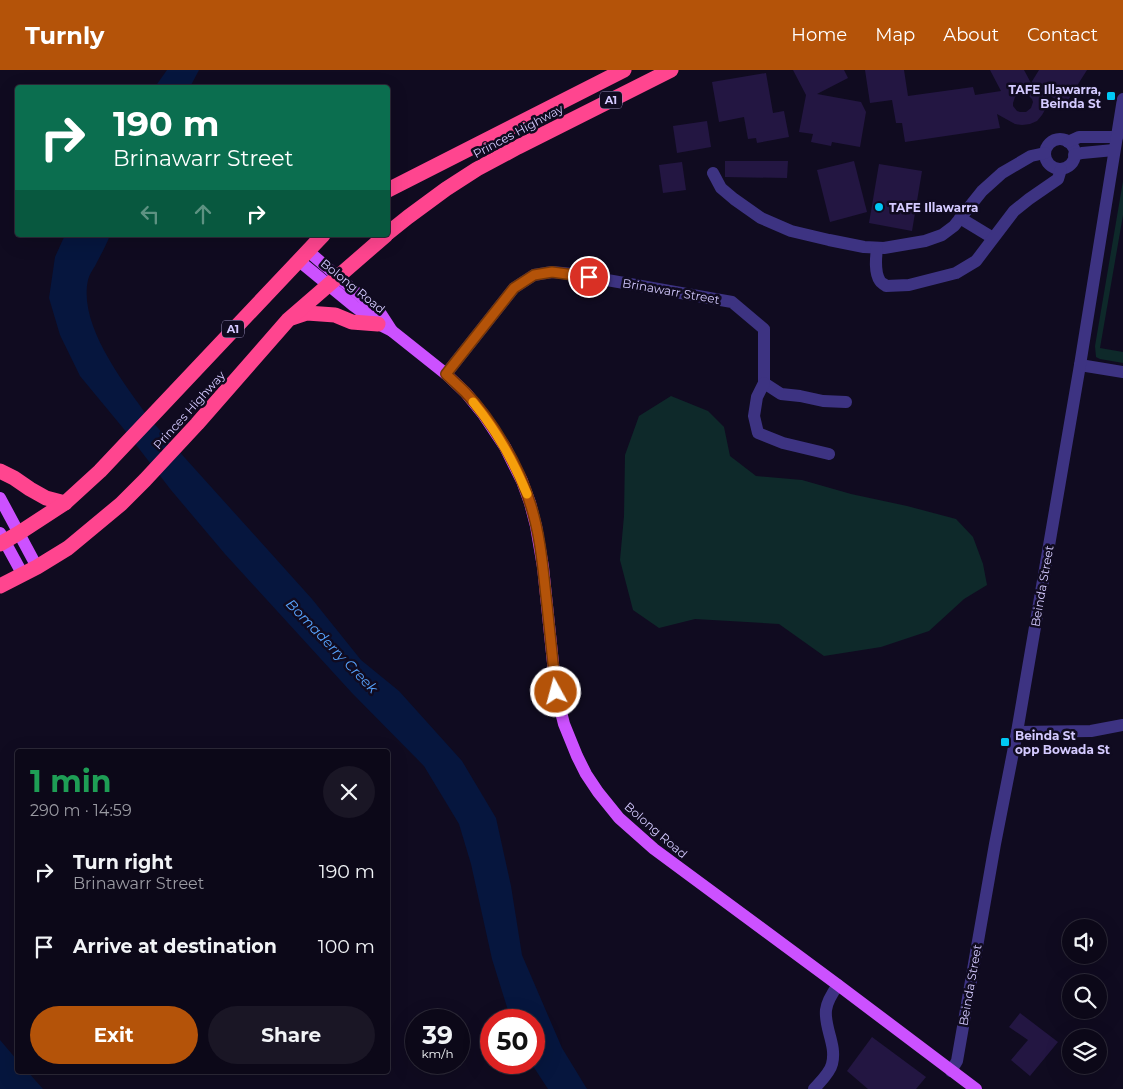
<!DOCTYPE html>
<meta charset="utf-8">
<style>
body{margin:0;font-family:Montserrat,sans-serif;background:#1a1625;color:#f1f3f6;height:100vh;display:flex;flex-direction:column;font-size:19px;white-space:nowrap}
*{box-sizing:border-box;margin:0}
p{font-size:16px;color:#9a9aa2}
.icon{flex:none;width:28px;height:28px;fill:none;stroke:currentColor;stroke-width:2;stroke-linecap:round;stroke-linejoin:round}
.map{position:relative;flex:1;overflow:hidden}
.details{position:absolute;left:15px;top:679px;width:375px;height:325px;display:flex;flex-direction:column;background:#0c0818;border-radius:5px;box-shadow:0 5px 20px #0002,0 0 0 1px #2c2937}
.details>*{flex:none}
.guide{position:absolute;left:15px;top:15px;width:375px;height:152px;border-radius:5px;box-shadow:0 5px 20px #0002,0 0 0 1px #2c2937;background:#0b6e4f;color:#fff;overflow:hidden}
.tools{position:absolute;left:1062px;top:849px;display:grid;gap:10px}
.tools a{display:grid;place-items:center;width:45px;height:45px;border-radius:50%;background:#0c0818;box-shadow:0 5px 20px #0002,0 0 0 1px #2c2937;font-size:25px}
.speed{position:absolute;left:405px;top:939px;display:flex;gap:10px;font-size:25px;font-weight:700;text-align:center}
.speed>*{display:grid;place-content:center;width:65px;height:65px;border-radius:50%;background:#0c0818;box-shadow:0 5px 20px #0002,0 0 0 1px #2c2937;line-height:1}
.speed small{font-size:12px;font-weight:400}
.speed .limit{border:8px solid #d22;background:#fff;color:#111}
.pin{position:absolute;display:grid;place-items:center;width:42px;height:42px;color:#fff;margin:-21px;border:2px solid #fff;border-radius:50%;box-shadow:0 1px 5px #0007}
.me{position:absolute;width:55px;margin:-28px;rotate:353deg;stroke-linejoin:round;filter:drop-shadow(0 0 4px #0008)}
.turn{display:flex;align-items:center;gap:18px;height:105px;padding:0 15px;font-size:22px}
.turn .icon{width:65px;height:65px;stroke-width:2.5}
.turn b{display:block;font-size:35px;line-height:42px}
.lanes{display:flex;align-items:center;height:48px;padding:0 15px;background:#0003;justify-content:center;gap:25px;direction:ltr}
.lanes .off{opacity:.35}
.round{display:grid;place-items:center;flex:none;width:52px;height:52px;border-radius:26px;background:#1a1625}
.summary{display:flex;align-items:center;justify-content:space-between;height:85px;padding:0 15px}
h1{font-size:30px;font-weight:700;line-height:38px;color:#1e9e55}
.action{display:flex;gap:10px;margin-top:auto;padding:10px 15px}
.action a{flex:1;height:58px;border-radius:30px;background:#b45309;color:#fff;font-size:20px;font-weight:700;line-height:58px;text-align:center}
.action a+a{background:#1a1625;color:#f1f3f6}
ul{padding:0;list-style:none}
li{display:flex;align-items:center;gap:15px;height:75px;padding:0 15px}
li div{flex:1}
li b{display:block;font-size:19px}
li em{font-style:normal}
header{display:flex;align-items:center;gap:30px;box-sizing:border-box;height:70px;padding:0 25px;background:#b45309;color:#fff}
header strong{font-size:24px}
nav{display:flex;gap:28px;margin-inline-start:auto;font-size:18px}
.map>svg:first-child{display:block}
</style>
<header>
<strong>Turnly</strong>
<nav><a>Home</a><a>Map</a><a>About</a><a>Contact</a></nav>
</header>
<div class="map">
<svg width="1123" height="1019" viewBox="0 0 1123 1019">
<rect width="100%" height="100%" fill="#100b20"/>
<g fill="#0e292a">
<polygon points="1123,111 1123,145 1100,278 1123,282 1123,293 1100,289 1096,287 1095,276"/>
<polygon points="671,326 708,341 724,357 730,386 756,406 802,410 851,424 907,436 956,449 973,467 983,494 987,515 964,529 929,561 881,577 824,586 779,554 695,549 659,558 633,540 620,490 624,446 625,385 639,346"/>
</g>
<g fill="#06163e">
<polygon points="167,0 199,0 190,17 155,17"/>
<path d="M65 165H110C106 176 100 186 95 196 92 201 89 205 88 210 78 255 124 313 149 348L312 529 361 590 399 621 462 691 496 748 511 816 522 885 562 978 587 1019H548L531 993 534 992V950H511L492 889 471 794 459 754 424 696 352 623 225 484 171 420 123 358 80 306 60 265 49 228 55 187Z"/>
<polygon points="0,970 17,990 18,1001 27,1001 43,1019 0,1019"/>
</g>
<g fill="#231642" fill-rule="evenodd">
<polygon points="793,0 844,0 848,8 817,24 861,32 866,42 860,77 832,72 831,76 811,72 813,64 799,62 806,25"/>
<path d="M865 0H904L908 26 973 17 975 25 1001 21 990 0H1024L1031 13 1039 0H1087L1065 35 1047 24 1046 38 1042 45 1037 51 1030 54 1022 55 1015 54 997 44 1000 58 905 72 902 53H896L892 30 870 33ZM1020 23 1027 24 1032 29 1033 32 1031 38 1026 42H1020L1017 41 1013 36V33L1015 27Z"/>
<polygon points="766,3 773,43 784,41 789,67 757,73 756,68 748,69 744,47 719,52 712,12"/>
<polygon points="707,51 711,77 677,83 673,56"/>
<polygon points="725,91 788,91 787,108 725,107"/>
<polygon points="854,91 867,142 830,152 817,100"/>
<polygon points="682,92 686,120 663,123 659,95"/>
<polygon points="879,94 922,101 912,161 869,153"/>
<polygon points="1020,943 1058,972 1030,1006 1011,990 1028,970 1009,957"/>
<polygon points="872,967 926,1007 916,1019 868,1019 847,1001"/>
</g>
<g fill="none" stroke-linecap="round" stroke-linejoin="round">
<g stroke="#3d3382" stroke-width="12">
<circle cx="1060" cy="84" r="15"/>
<polyline points="1068,72 1079,67 1117,67"/>
<polyline points="1074,85 1082,83 1114,80"/>
<polyline points="713,103 721,118 734,129 761,148 791,161 829,170 864,177 884,178 925,171 942,165 954,156 982,121 1002,103 1031,86 1045,83"/>
<polyline points="960,148 993,168"/>
<path d="M877 178C876 187 874 202 880 211 881 213 884 214 886 216L909 215 956 203 976 191 1014 141 1029 129 1058 109 1061 99"/>
<polyline points="1080,295 1123,302"/>
<polyline points="446,304 514,218 534,205 552,202 573,204 732,232 764,259 764,313 781,324 800,326 823,331 846,332"/>
<polyline points="764,313 757,327 754,346 758,363 783,373 829,384"/>
<polyline points="1017,662 1091,661 1123,655"/>
<polyline points="951,1001 957,991 995,774 1017,662 1080,295 1123,29"/>
<path d="M814 1019C820 1012 830 1003 832 994 837 975 824 958 826 940 827 931 833 922 838 915"/>
</g>
<g stroke="#cc51ff" stroke-width="12">
<polyline points="308,181 381,244 392,261"/>
<polyline points="298,190 354,236 378,254 392,261 446,304 466,323 483,344 505,377 522,411 530,433 536,456 543,497 556,622 564,654 577,686 586,704 598,722 619,748 654,779 838,915 976,1019"/>
<polyline points="0,428 37,497"/>
<polyline points="0,463 23,505"/>
</g>
<g stroke="#ff458f" stroke-width="15">
<polyline points="388,120 624,0"/>
<polyline points="388,163 408,147 446,119 477,99 518,77 671,0"/>
<polyline points="292,248 307,243 335,245 352,252 378,254"/>
<polyline points="0,401 14,408 30,419 46,428 65,433"/>
<polyline points="0,474 19,463 65,433 100,401 323,165"/>
<polyline points="0,516 37,497 68,478 121,434 145,410 197,354 288,250 386,165"/>
</g>
</g>
<g fill="none" stroke-linecap="round" stroke-linejoin="round">
<g stroke="#753606" stroke-width="12">
<path id="route" d="M556 622C553 593 550 564 547 535 543 501 541 466 530 433 519 396 492 350 465 322 459 316 452 310 446 304L514 218 534 205 552 202 589 207"/>
</g>
<use href="#route" stroke="#b45309" stroke-width="9"/>
<path stroke="#f59e0b" stroke-width="9" d="M473 332C496 360 513 390 527 424"/>
</g>
<g fill="#00c8f5" stroke="#100b20" stroke-width="2">
<rect x="1106" y="21" width="10" height="10" rx="2.5"/>
<circle cx="879" cy="137" r="5"/>
<rect x="1000" y="667" width="10" height="10" rx="2.5"/>
</g>
<g text-anchor="middle" dominant-baseline="central" stroke-width="5" stroke-linejoin="round" paint-order="stroke">
<g fill="#100b20" stroke="#9991bc" stroke-width="1">
<rect x="600" y="21.5" width="22" height="17" rx="4"/>
<rect x="222" y="250.5" width="22" height="17" rx="4"/>
</g>
<g font-size="11" font-weight="bold" fill="#d4caff">
<text x="611" y="30">A1</text>
<text x="233" y="259">A1</text>
</g>
<g font-size="12" font-weight="bold" fill="#d4caff" stroke="#100b20" text-anchor="start">
<text x="1101" y="19" text-anchor="end">TAFE Illawarra,<tspan x="1101" dy="14">Beinda St</tspan></text>
<text x="889" y="137">TAFE Illawarra</text>
<text x="1015" y="665">Beinda St<tspan x="1015" dy="14">opp Bowada St</tspan></text>
</g>
<g font-size="12" fill="#d4caff" stroke="#100b20">
<text transform="translate(518 61) rotate(-28)">Princes Highway</text>
<text transform="translate(353 216) rotate(39)">Bolong Road</text>
<text transform="translate(671 221) rotate(10)">Brinawarr Street</text>
<text transform="translate(189 340) rotate(-48)">Princes Highway</text>
<text transform="translate(1042 516) rotate(-80)">Beinda Street</text>
<text transform="translate(656 760) rotate(41)">Bolong Road</text>
<text transform="translate(970 915) rotate(-80)">Beinda Street</text>
</g>
<g font-size="14" font-style="italic" fill="#58a4ff" stroke="#100b20">
<text transform="translate(332 576) rotate(46)">Bomaderry Creek</text>
</g>
</g>
</svg>
<div class="tools">
<a><svg class="icon" aria-label="sound" viewBox="0 0 24 24"><path d="M4 9h4l5-4v14l-5-4H4zM17 9q2 3 0 6"/></svg></a>
<a><svg class="icon" aria-label="search" viewBox="0 0 24 24"><circle cx="10" cy="10" r="6"/><path d="M15 15l6 6"/></svg></a>
<a><svg class="icon" aria-label="layers" viewBox="0 0 24 24"><path d="M12 4l9 5-9 5-9-5zM3 14l9 5 9-5"/></svg></a>
</div>
<div class="speed"><div>39<small>km/h</small></div><div class="limit">50</div></div>
<div class="pin" style="left:589px;top:207px;background:#d93025"><svg class="icon" aria-label="arrive" viewBox="0 0 24 24"><path d="M6 21V4h12l-3 4 3 4H6"/></svg></div>
<svg class="me" style="left:556px;top:622px" viewBox="-20 -20 40 40"><circle r="17" fill="#b45309" stroke="#fff" stroke-width="3"/><path d="M0-11L8 9 0 5-8 9z" fill="#fff"/></svg>
<div class="guide">
<div class="turn"><svg class="icon" aria-label="right" viewBox="0 0 24 24"><path d="M7 20v-9h11M14 6l5 5-5 5"/></svg><div><b>190 m</b>Brinawarr Street</div></div>
<div class="lanes"><svg class="icon off" aria-label="left" viewBox="0 0 24 24"><path d="M17 20v-9H6M10 6l-5 5 5 5"/></svg><svg class="icon off" aria-label="ahead" viewBox="0 0 24 24"><path d="M12 20V5M6 11l6-6 6 6"/></svg><svg class="icon" aria-label="right" viewBox="0 0 24 24"><path d="M7 20v-9h11M14 6l5 5-5 5"/></svg></div>
</div>
<section class="details">
<div class="summary"><div><h1>1 min</h1><p>290 m · 14:59</p></div><a class="round"><svg class="icon" aria-label="close" viewBox="0 0 24 24"><path d="M6 6l12 12M18 6L6 18"/></svg></a></div>
<ul>
<li><svg class="icon" aria-label="right" viewBox="0 0 24 24"><path d="M7 20v-9h11M14 6l5 5-5 5"/></svg><div><b>Turn right</b><p>Brinawarr Street</p></div><em>190 m</em></li>
<li><svg class="icon" aria-label="arrive" viewBox="0 0 24 24"><path d="M6 21V4h12l-3 4 3 4H6"/></svg><div><b>Arrive at destination</b></div><em>100 m</em></li>
</ul>
<div class="action"><a>Exit</a><a>Share</a></div>
</section>
</div>
